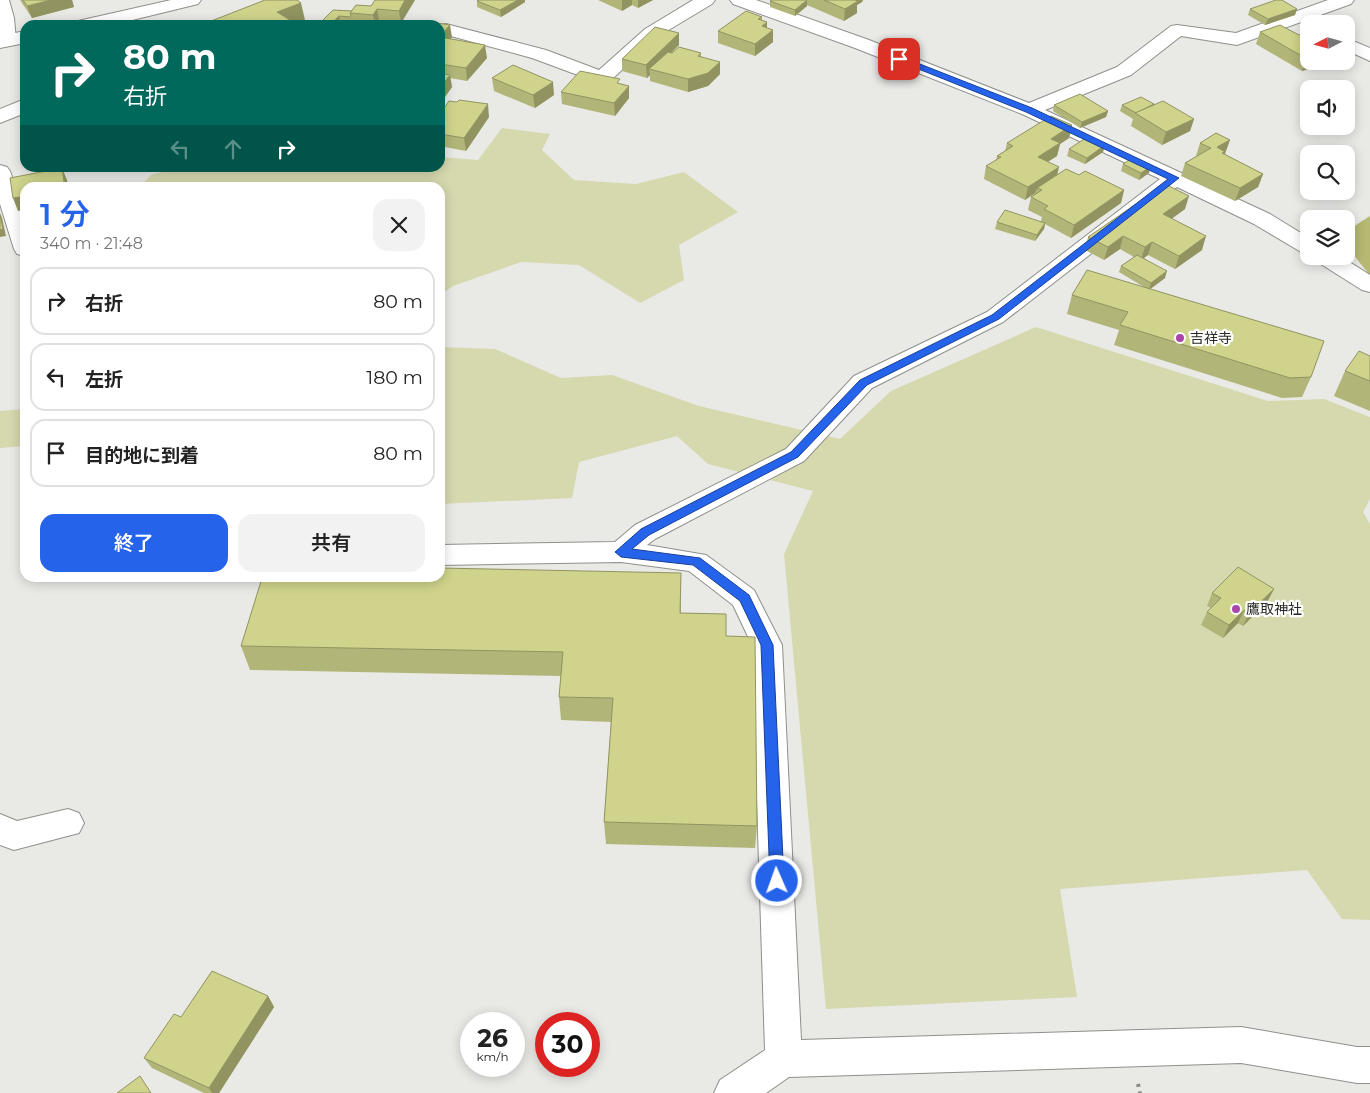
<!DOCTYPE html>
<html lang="ja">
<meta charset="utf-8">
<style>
body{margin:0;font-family:Montserrat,"Noto Sans JP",sans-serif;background:#f2f2f2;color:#222;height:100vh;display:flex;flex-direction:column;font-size:19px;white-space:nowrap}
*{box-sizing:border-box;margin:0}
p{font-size:16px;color:#767676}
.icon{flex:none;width:28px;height:28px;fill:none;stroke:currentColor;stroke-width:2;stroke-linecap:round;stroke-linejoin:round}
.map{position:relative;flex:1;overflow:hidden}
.sheet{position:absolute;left:20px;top:182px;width:425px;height:400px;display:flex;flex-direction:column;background:#fff;border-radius:15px;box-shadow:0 2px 12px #0003}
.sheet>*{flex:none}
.top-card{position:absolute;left:20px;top:20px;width:425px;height:152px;border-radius:15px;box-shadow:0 2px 12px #0003;background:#00695c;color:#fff;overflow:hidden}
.needle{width:32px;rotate:264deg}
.tools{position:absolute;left:1300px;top:15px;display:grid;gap:10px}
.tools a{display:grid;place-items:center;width:55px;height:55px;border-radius:10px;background:#fff;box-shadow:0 2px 12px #0003;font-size:25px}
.speed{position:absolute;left:460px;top:1012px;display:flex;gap:10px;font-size:25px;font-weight:700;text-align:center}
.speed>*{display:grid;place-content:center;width:65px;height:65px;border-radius:50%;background:#fff;box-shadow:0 2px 12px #0003;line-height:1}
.speed small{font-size:12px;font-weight:400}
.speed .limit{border:8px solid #d22;background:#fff;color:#111}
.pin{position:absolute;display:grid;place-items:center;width:42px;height:42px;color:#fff;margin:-21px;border-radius:10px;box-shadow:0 2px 8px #0006}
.me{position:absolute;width:55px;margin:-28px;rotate:358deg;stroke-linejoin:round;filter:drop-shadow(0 0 4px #0008)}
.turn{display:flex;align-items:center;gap:18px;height:105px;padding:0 20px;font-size:22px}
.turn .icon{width:65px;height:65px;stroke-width:2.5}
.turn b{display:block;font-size:35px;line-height:42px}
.lanes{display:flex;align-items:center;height:48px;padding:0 20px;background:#0003;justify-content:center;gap:25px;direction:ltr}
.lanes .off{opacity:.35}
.round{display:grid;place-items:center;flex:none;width:52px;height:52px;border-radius:15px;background:#f2f2f2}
.summary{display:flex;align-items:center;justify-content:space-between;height:85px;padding:0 20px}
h1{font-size:30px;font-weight:600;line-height:38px;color:#2563eb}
.primary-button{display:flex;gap:10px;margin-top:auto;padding:10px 20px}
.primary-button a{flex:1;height:58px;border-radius:15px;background:#2563eb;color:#fff;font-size:20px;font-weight:600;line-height:58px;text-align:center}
.primary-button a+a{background:#f2f2f2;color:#222}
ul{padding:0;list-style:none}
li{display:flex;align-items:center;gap:15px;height:68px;margin:0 10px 8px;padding:0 10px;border:2px solid #e0e0e0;border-radius:15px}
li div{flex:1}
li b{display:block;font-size:19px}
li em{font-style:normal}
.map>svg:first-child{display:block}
</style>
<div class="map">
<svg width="1370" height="1093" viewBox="0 0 1370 1093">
<rect width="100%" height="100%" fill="#e9e9e6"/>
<g fill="#d6d9ae">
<polygon points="502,128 550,134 542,150 574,180 636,184 684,172 738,212 679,245 684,280 640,303 579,265 521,262 453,286 440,295 440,188 139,187 151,175 175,168 440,168 440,157 478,160"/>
<polygon points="1036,327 1268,401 1324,399 1370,417 1370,499 1363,512 1370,524 1370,920 1342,919 1307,870 1060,889 1077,997 826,1009 784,554 813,491 708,464 677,436 579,462 572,498 440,504 440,347 495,349 561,378 612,375 699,406 840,439 891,391"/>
<polygon points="25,409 25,446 0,448 0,411"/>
</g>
<path fill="#b5b972" d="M1370 216V275C1362 265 1339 242 1350 230 1355 225 1364 220 1370 216Z"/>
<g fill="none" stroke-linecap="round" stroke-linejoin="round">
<g stroke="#8f8f8b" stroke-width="2">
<g id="minor">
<polygon points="0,0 9,0 14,18 16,40 14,44 7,46 0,43"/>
<polygon points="693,0 715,0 712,4 657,37 609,82 602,84 532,58 447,35 440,36 440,25 446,24 546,50 599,70 645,29"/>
<polygon points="730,0 756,0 869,40 1029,103 1117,67 1171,26 1177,25 1236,33 1328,0 1354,0 1351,4 1237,45 1181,36 1131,75 1045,110 1270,214 1309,238 1309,254 1301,252 1254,224 1177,187 1003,322 872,388 804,461 655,539 647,545 706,555 754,590 782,645 801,1040 1241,1027 1357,1047 1370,1047 1370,1083 1357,1083 1241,1063 789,1077 766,1093 714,1093 720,1080 765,1050 752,645 733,605 689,571 621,562 440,565 440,545 615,542 635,525 786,449 854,376 987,312 1160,179 1022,114 855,48 733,4"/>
<polygon points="1346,38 1370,48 1370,61 1346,50"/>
<polygon points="25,99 25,113 0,123 0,109"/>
<polygon points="0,165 7,167 10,171 25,215 25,256 17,254 14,249 0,204"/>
<polygon points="1313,256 1340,256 1370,275 1370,292 1362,290 1316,261"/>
<polygon points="68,809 79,813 84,823 79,833 14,850 0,845 0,814 17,821"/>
</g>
</g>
<g stroke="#8f8f8b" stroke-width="2">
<g id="major">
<polygon points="171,0 201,0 198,4 112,25 75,25 78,21"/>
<polygon points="25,31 25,43 0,48 0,36"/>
</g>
</g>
<polyline stroke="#898987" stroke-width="4" stroke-dasharray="3 4.5" stroke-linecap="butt" points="1138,1084 1140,1093"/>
<use href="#minor" fill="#fff" fill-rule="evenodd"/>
<use href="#major" fill="#fff" fill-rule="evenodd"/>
</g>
<g fill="#b2b578">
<polygon points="20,0 72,0 74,7 32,18"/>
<polygon points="415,0 401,23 379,21 377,25 353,25 352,22 351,23 340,22 333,10 352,11 371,6"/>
<polygon points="598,0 653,0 638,8 632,5 622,11"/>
<polygon points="771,0 863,0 862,2 857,5 857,13 844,21 807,5 807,3 807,6 795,16 770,7 770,1"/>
<polygon points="477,1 525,2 501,17 477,7"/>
<polygon points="1250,9 1297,9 1295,15 1265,25 1248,15"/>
<polygon points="762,17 762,20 767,28 773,30 773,42 755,56 718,43 718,31"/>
<polygon points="440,25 452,37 451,39 487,58 467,81 450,78 452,87 440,104"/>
<polygon points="1260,32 1299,35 1309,61 1331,61 1302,71 1256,44"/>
<polygon points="679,45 671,53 701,53 701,56 720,74 708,86 688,92 650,81 650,75 647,78 622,71 622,59"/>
<polygon points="492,78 554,95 535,108 494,91"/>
<polygon points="620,84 629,98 615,116 562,104 561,92"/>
<polygon points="1155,104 1194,119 1190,131 1162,145 1131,126 1133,119 1120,111 1122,105"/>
<polygon points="1054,105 1108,111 1106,117 1080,128 1053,111"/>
<polygon points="440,107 489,117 466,151 440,146"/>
<polygon points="1072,125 1069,138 1060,144 1057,156 1048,161 1057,174 1079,175 1124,190 1121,203 1071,238 1045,224 1044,229 1035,241 995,229 997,222 1041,221 1042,217 1028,210 1031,197 1035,193 1025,200 984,179 986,166 996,160 997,156 1005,151 1007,143"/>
<polygon points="1230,140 1224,154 1263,174 1258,187 1235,201 1181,176 1185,163 1197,156 1196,156 1200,143"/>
<polygon points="1105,145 1103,152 1085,164 1067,156 1069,149"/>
<polygon points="1123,164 1150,167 1149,173 1139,180 1121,171"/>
<polygon points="1185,209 1171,219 1202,250 1175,269 1148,255 1144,258 1165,278 1150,289 1311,377 1302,397 1282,398 1114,345 1119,330 1067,314 1072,295 1144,287 1119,272 1121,266 1134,257 1120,249 1104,260 1085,250 1088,237"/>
<polygon points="1370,356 1370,411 1334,396 1345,371"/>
<polygon points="681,573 681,613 726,636 757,826 755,848 606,844 604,822 611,722 561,720 559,697 561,676 250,670 241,646"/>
<polygon points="1274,589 1267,602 1243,626 1238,623 1223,638 1201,625 1207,612 1211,608 1207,606 1212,593"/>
<polygon points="268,996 274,1007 219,1093 204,1093 152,1068 144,1058 181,1017"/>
</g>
<g fill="#919461">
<polygon points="51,0 72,0 74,7 32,18 27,6"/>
<polygon points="405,0 415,0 401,23 399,11"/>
<polygon points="518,0 525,0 525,2 501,17 500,10"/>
<polygon points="622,0 632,0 632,5 622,11"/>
<polygon points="638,0 653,0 638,8"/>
<polygon points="807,0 807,6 795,16 795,10"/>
<polygon points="849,0 863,0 862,2 857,5 857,13 844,21 845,9"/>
<polygon points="301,3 305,20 293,25 277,12"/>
<polygon points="377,9 379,21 377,25 375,25 373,15"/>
<polygon points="1297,9 1295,15 1265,25 1268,19"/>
<polygon points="339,16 340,22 337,25 330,25"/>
<polygon points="767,22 767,35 773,30 773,42 755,56 755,44 762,26"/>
<polygon points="450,25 452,37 441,50 440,36"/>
<polygon points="679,33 679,45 654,70 649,69 650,75 647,78 646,65"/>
<polygon points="485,45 487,58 467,81 466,68"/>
<polygon points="1355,48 1352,54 1346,56 1346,51"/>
<polygon points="1309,58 1309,61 1331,61 1302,71 1307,59"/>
<polygon points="720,62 720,74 708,86 688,92 688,79"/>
<polygon points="450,75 452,87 440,104 440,88"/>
<polygon points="553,82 554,95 535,108 533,95"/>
<polygon points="629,86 629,98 615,116 614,103"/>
<polygon points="488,104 489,117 466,151 464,138"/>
<polygon points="1108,111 1106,117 1080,128 1082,122"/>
<polygon points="1194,119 1190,131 1162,145 1166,132"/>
<polygon points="1072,125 1069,138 1060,144 1057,156 1035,170 1038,157 1051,139"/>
<polygon points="1230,140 1221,165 1217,147"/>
<polygon points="1105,145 1103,152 1085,164 1087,158"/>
<polygon points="1059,167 1056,180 1037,188 1035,193 1025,200 1028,187"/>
<polygon points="1150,167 1149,173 1139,180 1141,173"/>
<polygon points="62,168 67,180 68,188 65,188"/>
<polygon points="1263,174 1258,187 1235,201 1240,188"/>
<polygon points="1124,190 1121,203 1071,238 1074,225"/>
<polygon points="1189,196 1185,209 1159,228 1163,214"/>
<polygon points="20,197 25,210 18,211 13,198"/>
<polygon points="0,213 2,218 6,236 0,237"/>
<polygon points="1045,223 1044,229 1035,241 1037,235"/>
<polygon points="1123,236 1120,249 1104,260 1108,247"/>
<polygon points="1206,236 1202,250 1175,269 1179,256"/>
<polygon points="1152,242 1148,255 1141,260 1145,247"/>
<polygon points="1167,271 1165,278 1149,290 1151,283"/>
<polygon points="1274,589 1267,602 1243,626 1249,613"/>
<polygon points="1244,610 1238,623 1223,638 1229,625"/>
<polygon points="268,996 274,1007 219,1093 212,1093 209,1088"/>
</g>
<g fill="#cfd38b" stroke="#919461">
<polygon points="23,0 51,0 27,6"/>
<polygon points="265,0 297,0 301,3 277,12 298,25 201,25"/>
<polygon points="375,0 405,0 399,11 377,9 373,15 350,13 356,5 371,6"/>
<polygon points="478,0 518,0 500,10 477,1"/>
<polygon points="771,0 807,0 795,10 770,1"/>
<polygon points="824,0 855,0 858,1 845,9"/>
<polygon points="1276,0 1282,0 1297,9 1268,19 1250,9"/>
<polygon points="333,10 352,11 350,13 351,15 350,17 339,16 330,25 318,25"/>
<polygon points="746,11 762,17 758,19 767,22 762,26 773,30 755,44 718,31"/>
<polygon points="437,23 450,25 440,36 440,25 426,25"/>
<polygon points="1280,25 1299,35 1309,31 1309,58 1307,59 1260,32"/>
<polygon points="655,27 679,33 646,65 622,59"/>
<polygon points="440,37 485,45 466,68 440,64"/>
<polygon points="1346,43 1355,48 1346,51"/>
<polygon points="679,47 701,53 698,56 720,62 708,73 688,79 649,69 668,52 672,53"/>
<polygon points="513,65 553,82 533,95 492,78"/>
<polygon points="580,71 620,79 617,83 629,86 614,103 561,92"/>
<polygon points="440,73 450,75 440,88"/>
<polygon points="1080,94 1108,111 1082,122 1054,105"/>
<polygon points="1141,97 1154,104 1136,113 1122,105"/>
<polygon points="459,100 488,104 464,138 440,134 440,107 445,107 449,101 457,102"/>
<polygon points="1163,101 1194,119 1166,132 1135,113"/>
<polygon points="1051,116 1072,125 1051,139 1060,143 1038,157 1059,167 1028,187 986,166 1001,157 997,156 1013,146 1007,143"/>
<polygon points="1216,133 1230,140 1217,147 1225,152 1222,153 1263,174 1240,188 1185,163 1211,148 1200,143"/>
<polygon points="1087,137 1105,145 1087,158 1069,149"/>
<polygon points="1132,158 1150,167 1141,173 1123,164"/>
<polygon points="62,168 65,188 25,188 25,223 24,223 20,197 13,198 10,178"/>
<polygon points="1066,169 1079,175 1085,171 1124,190 1074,225 1044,209 1048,206 1031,197 1042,190 1037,188"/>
<polygon points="1165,184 1189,196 1163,214 1206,236 1179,256 1152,242 1145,247 1123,236 1108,247 1088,237"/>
<polygon points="1005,210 1045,223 1037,235 997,222"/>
<polygon points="0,215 3,229 0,230"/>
<polygon points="1137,255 1167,271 1151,283 1121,266"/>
<polygon points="1087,270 1324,341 1311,377 1290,378 1120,325 1128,312 1072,295"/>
<polygon points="1359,351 1370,356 1370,381 1345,371"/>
<polygon points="1238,567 1274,589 1249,613 1244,610 1229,625 1207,612 1221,598 1212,593"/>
<polygon points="440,568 681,573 680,613 726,614 726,636 755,637 757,826 604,822 613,698 559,697 563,652 241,646 262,578 440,578"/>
<polygon points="212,971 268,996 209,1088 144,1058 174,1014 181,1017"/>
<polygon points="140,1076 151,1093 117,1093"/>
</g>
<polygon fill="#2563eb" stroke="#184099" points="896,57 902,57 1032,108 1179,178 999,319 867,385 798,457 649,535 632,549 700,558 749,595 773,645 784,881 782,886 777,888 772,886 770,881 761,645 740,601 693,565 621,557 615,552 641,529 791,452 860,380 992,315 1168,179 1026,112 896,60"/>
<g fill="#aa44a8" stroke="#fffffe" stroke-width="2">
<circle cx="1180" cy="338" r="5"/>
<circle cx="1236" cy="609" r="5"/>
</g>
<g text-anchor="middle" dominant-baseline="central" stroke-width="4.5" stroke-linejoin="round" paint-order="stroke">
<g font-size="14" fill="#272726" stroke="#fffffe" text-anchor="start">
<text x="1190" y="338">吉祥寺</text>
<text x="1246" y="609">鷹取神社</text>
</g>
</g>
</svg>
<div class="tools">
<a><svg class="needle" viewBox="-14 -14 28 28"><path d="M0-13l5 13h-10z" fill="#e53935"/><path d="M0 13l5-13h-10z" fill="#767676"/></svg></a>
<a><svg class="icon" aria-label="sound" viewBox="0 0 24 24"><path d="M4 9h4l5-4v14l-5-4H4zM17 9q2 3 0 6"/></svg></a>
<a><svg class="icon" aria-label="search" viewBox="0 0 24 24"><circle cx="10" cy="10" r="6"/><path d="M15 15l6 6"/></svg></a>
<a><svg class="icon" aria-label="layers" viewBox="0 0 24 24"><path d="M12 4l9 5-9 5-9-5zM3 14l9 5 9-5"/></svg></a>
</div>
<div class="speed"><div>26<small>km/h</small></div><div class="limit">30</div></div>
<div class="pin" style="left:899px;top:59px;background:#d93025"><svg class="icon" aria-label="arrive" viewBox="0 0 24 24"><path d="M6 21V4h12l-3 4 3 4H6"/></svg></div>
<svg class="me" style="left:777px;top:881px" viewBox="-20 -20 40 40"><circle r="17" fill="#2563eb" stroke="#fff" stroke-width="3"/><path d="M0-11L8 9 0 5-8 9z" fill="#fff"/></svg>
<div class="top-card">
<div class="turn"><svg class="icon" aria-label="right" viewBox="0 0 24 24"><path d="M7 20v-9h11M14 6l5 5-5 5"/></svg><div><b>80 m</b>右折</div></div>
<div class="lanes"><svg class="icon off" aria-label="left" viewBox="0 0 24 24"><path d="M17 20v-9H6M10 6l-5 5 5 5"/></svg><svg class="icon off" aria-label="ahead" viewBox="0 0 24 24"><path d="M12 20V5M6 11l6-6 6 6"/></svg><svg class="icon" aria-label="right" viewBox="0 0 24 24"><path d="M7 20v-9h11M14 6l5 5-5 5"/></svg></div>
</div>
<section class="sheet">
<div class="summary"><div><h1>1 分</h1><p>340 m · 21:48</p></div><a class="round"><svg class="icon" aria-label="close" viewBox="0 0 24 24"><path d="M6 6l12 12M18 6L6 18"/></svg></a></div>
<ul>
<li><svg class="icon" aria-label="right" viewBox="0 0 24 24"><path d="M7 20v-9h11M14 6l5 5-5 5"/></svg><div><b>右折</b></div><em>80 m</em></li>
<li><svg class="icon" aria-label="left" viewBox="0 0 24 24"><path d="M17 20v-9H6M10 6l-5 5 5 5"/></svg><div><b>左折</b></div><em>180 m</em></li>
<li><svg class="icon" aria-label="arrive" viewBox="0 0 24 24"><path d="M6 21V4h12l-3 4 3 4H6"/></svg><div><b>目的地に到着</b></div><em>80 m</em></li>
</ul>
<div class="primary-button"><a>終了</a><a>共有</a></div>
</section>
</div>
